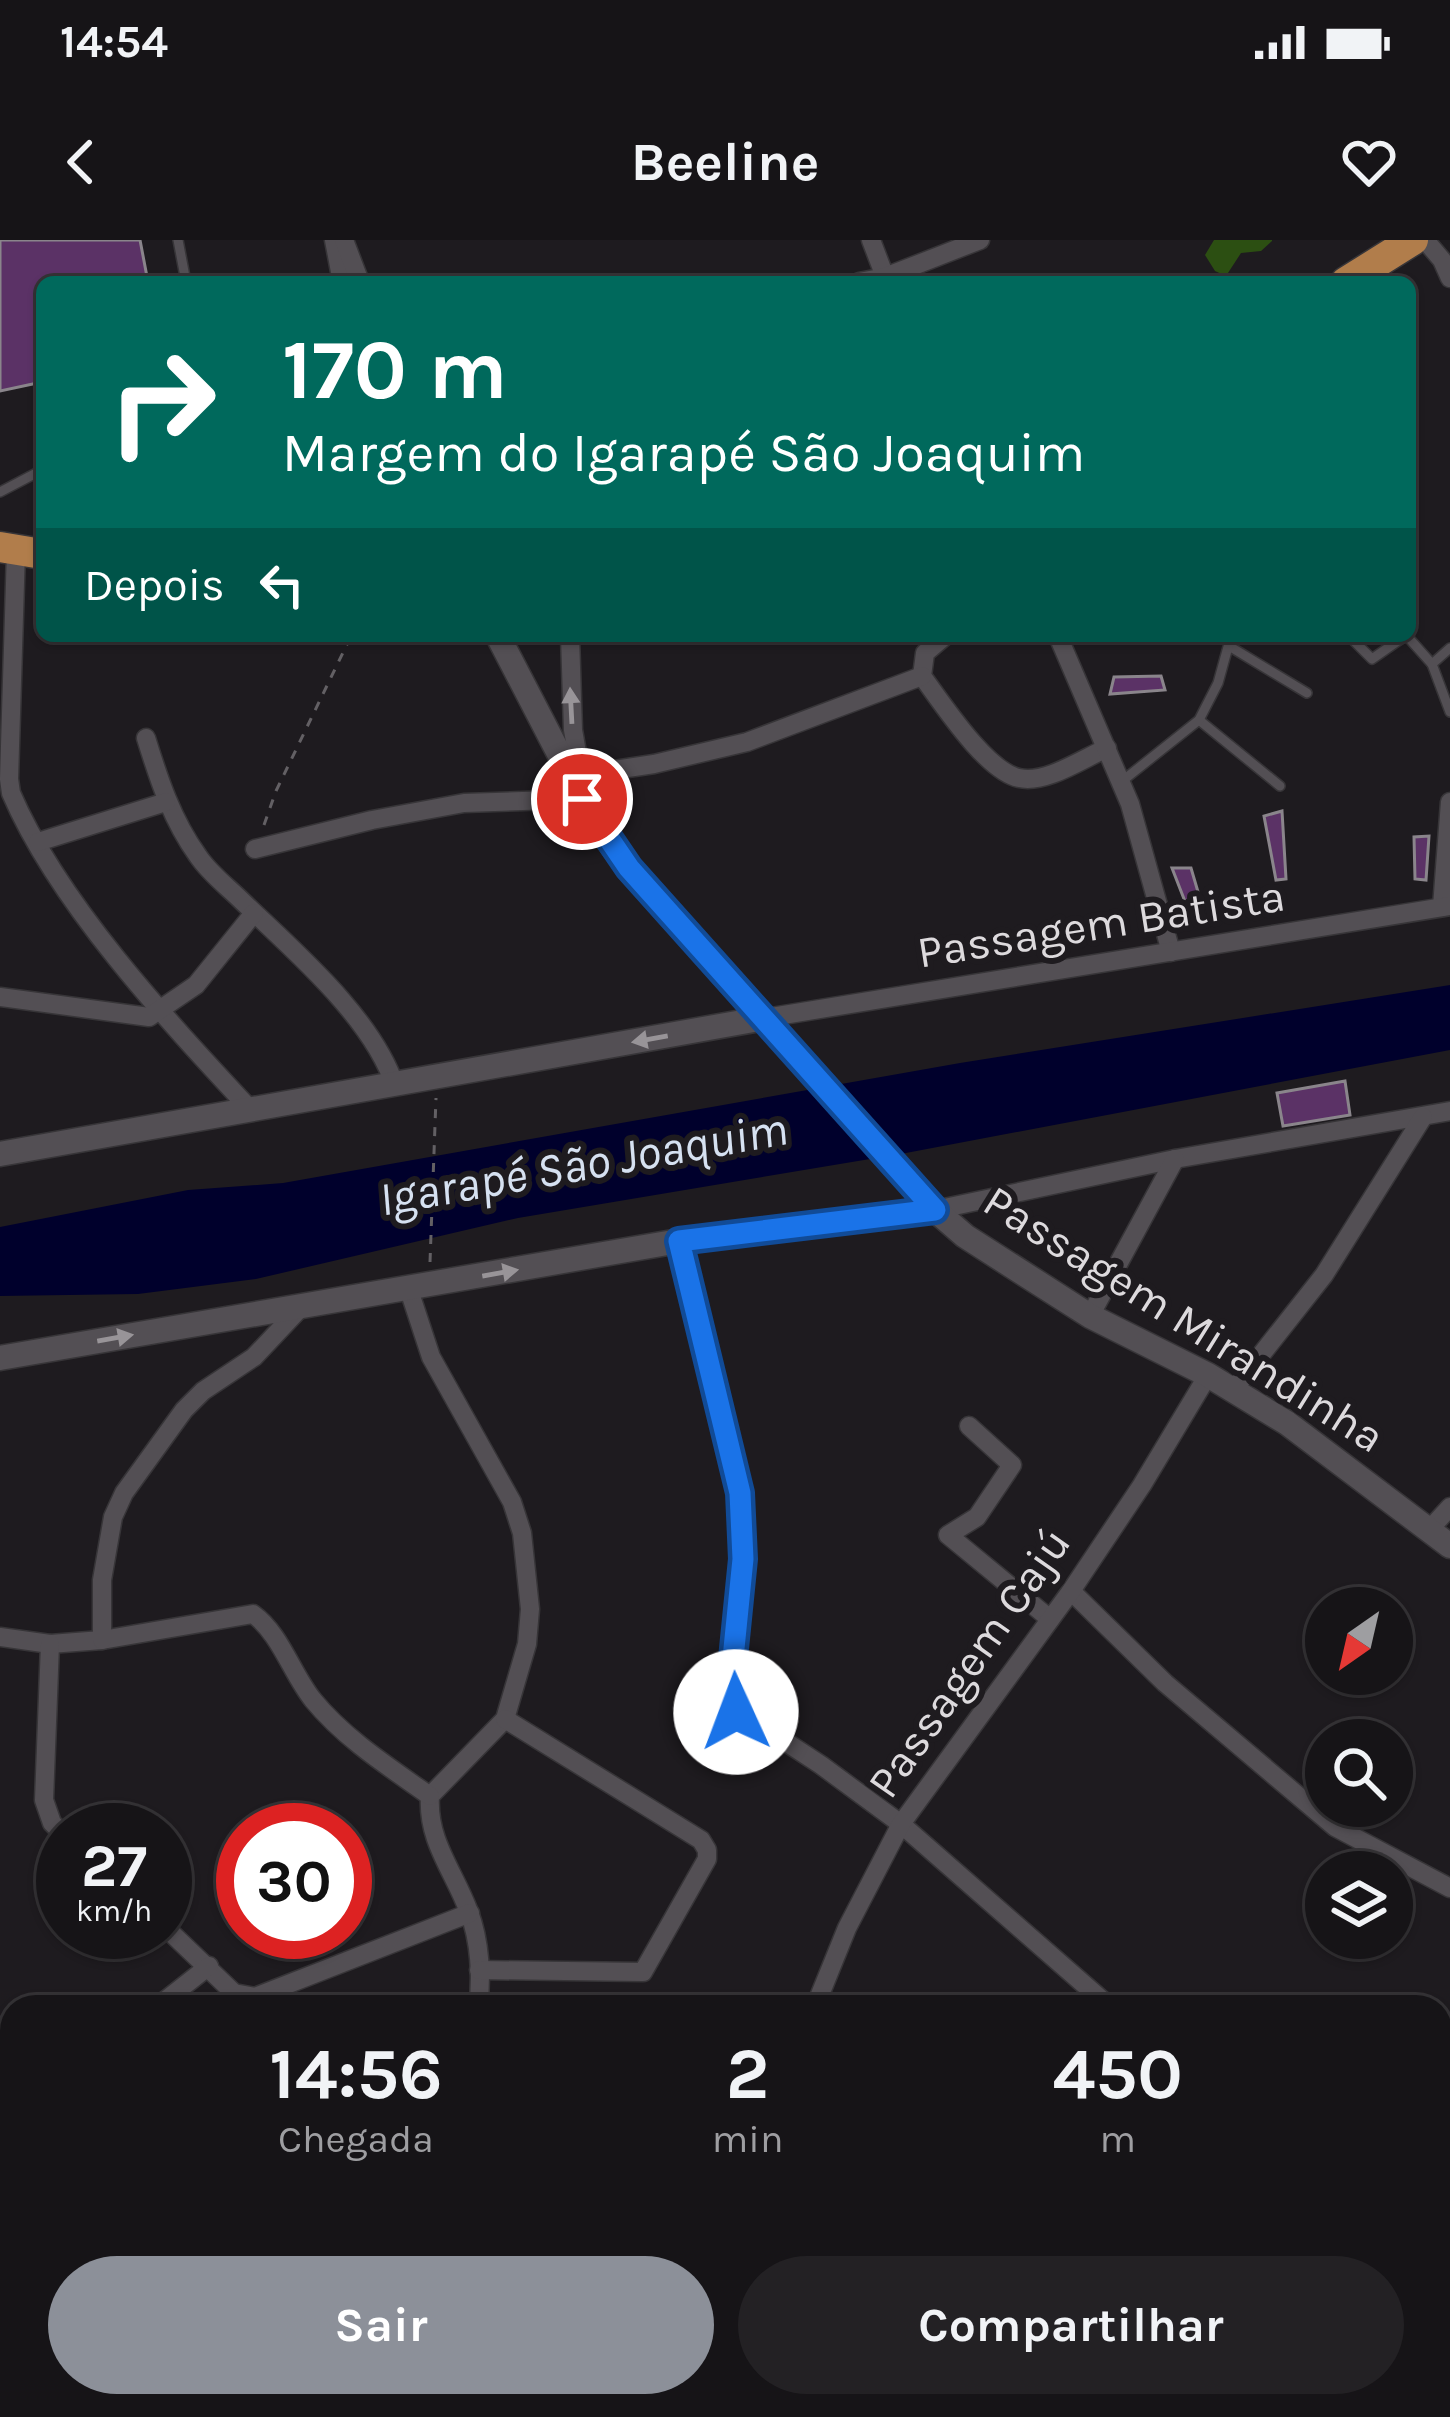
<!DOCTYPE html>
<html lang="pt">
<meta charset="utf-8">
<style>
body{margin:0;font-family:Karla,sans-serif;background:#232124;color:#f1f3f6;height:100vh;display:flex;flex-direction:column;font-size:45px;white-space:nowrap}
*{box-sizing:border-box;margin:0}
p{font-size:39px;color:#9e9ea1}
.icon{flex:none;width:66px;height:66px;fill:none;stroke:currentColor;stroke-width:2;stroke-linecap:round;stroke-linejoin:round}
.map{position:relative;flex:1;overflow:hidden}
.details{position:absolute;left:0px;top:1755px;width:1452px;height:423px;display:flex;flex-direction:column;background:#161417;border-radius:36px 36px 0 0;box-shadow:0 3px 9px #0004,0 0 0 3px #353336}
.details>*{flex:none}
.guide{position:absolute;left:36px;top:36px;width:1380px;height:366px;border-radius:18px;box-shadow:0 3px 9px #0004,0 0 0 3px #353336;background:#00695c;color:#fff;overflow:hidden}
.needle{width:78px;rotate:214deg}
.buttons{position:absolute;left:1305px;top:1347px;display:grid;gap:24px}
.buttons a{display:grid;place-items:center;width:108px;height:108px;border-radius:50%;background:#161417;box-shadow:0 3px 9px #0004,0 0 0 3px #353336;font-size:60px}
.speed{position:absolute;left:36px;top:1563px;display:flex;gap:24px;font-size:60px;font-weight:700;text-align:center}
.speed>*{display:grid;place-content:center;width:156px;height:156px;border-radius:50%;background:#161417;box-shadow:0 3px 9px #0004,0 0 0 3px #353336;line-height:1}
.speed small{font-size:30px;font-weight:400}
.speed .limit{border:18px solid #d22;background:#fff;color:#111}
.pin{position:absolute;display:grid;place-items:center;width:102px;height:102px;color:#fff;margin:-51px;border:6px solid #fff;border-radius:50%;box-shadow:0 3px 12px #0007}
.me{position:absolute;width:132px;margin:-66px;rotate:358deg;stroke-linejoin:round;filter:drop-shadow(0 0 9px #0008)}
.turn{display:flex;align-items:center;gap:42px;height:252px;padding:0 48px;font-size:54px}
.turn .icon{width:156px;height:156px;stroke-width:2.5}
.turn b{display:block;font-size:84px;line-height:102px}
.then{display:flex;align-items:center;height:114px;padding:0 48px;background:#0003;gap:24px;font-size:45px}
.eta{display:flex;justify-content:space-evenly;align-items:center;height:204px;text-align:center}
.eta b{font-size:72px;font-weight:700;line-height:84px}
.primary-button{display:flex;gap:24px;margin-top:auto;padding:24px 48px}
.primary-button a{flex:1;height:138px;border-radius:72px;background:#8c9099;color:#fff;font-size:48px;font-weight:700;line-height:138px;text-align:center}
.primary-button a+a{background:#232124;color:#f1f3f6}
.status{display:flex;justify-content:space-between;align-items:center;height:84px;padding:0 60px;background:#161417;direction:ltr}
.status svg{height:33px;fill:currentColor}
header{display:flex;justify-content:space-between;align-items:center;height:156px;padding:0 48px;background:#161417;font-size:54px;font-weight:700}
.map>svg:first-child{display:block}
</style>
<div class="status"><b>14:54</b><svg viewBox="0 0 49 12"><path d="M0 12V9h3v3zM5 12V6h3v6zM10 12V3h3v9zM15 12V0h3v12zM26 1h20v11H26zM47 4h2v5h-2z"/></svg></div>
<header><svg class="icon" aria-label="back" viewBox="0 0 24 24"><path d="M15 5l-7 7 7 7"/></svg>Beeline<svg class="icon" aria-label="heart" viewBox="0 0 24 24"><path d="M12 20l-8-8c-3-5 5-10 8-4 3-6 11-1 8 4z"/></svg></header>
<div class="map">
<svg width="1450" height="2177" viewBox="0 0 1450 2177">
<rect width="100%" height="100%" fill="#1e1b1f"/>
<g fill="#2c4f12">
<polygon points="1214,0 1272,0 1272,1 1261,11 1241,13 1226,36 1215,31 1205,15"/>
<polygon points="1450,2072 1450,2177 1318,2177 1332,2166 1440,2166 1440,2080"/>
</g>
<polygon fill="#00002c" points="1450,745 1450,810 906,913 518,978 256,1039 138,1054 0,1056 0,987 188,950 283,943 960,823"/>
<g fill="#5b3266" stroke="#8a858b" stroke-width="3">
<polygon points="0,0 140,0 148,42 42,42 42,142 0,151"/>
<polygon points="1161,436 1165,450 1110,454 1114,437"/>
<polygon points="1282,571 1286,639 1276,640 1264,576"/>
<polygon points="1429,596 1426,640 1415,639 1414,597"/>
<polygon points="1172,628 1191,628 1201,662 1186,664"/>
<polygon points="1345,841 1350,875 1283,886 1277,853"/>
</g>
<g fill="none" stroke-linecap="round" stroke-linejoin="round">
<g stroke="#373538" stroke-width="12">
<g id="service">
<polyline points="178,0 186,42"/>
<polyline points="0,252 42,230"/>
<polyline points="1349,396 1372,419 1405,396"/>
<polyline points="1407,396 1432,424"/>
<polyline points="1229,406 1307,453"/>
<polyline points="1450,408 1432,424 1450,472"/>
<polyline points="1199,480 1280,546"/>
<polyline points="1121,542 1199,480 1218,443 1231,396"/>
</g>
</g>
<g stroke="#373538" stroke-width="21">
<g id="minor">
<polyline points="334,0 342,42"/>
<polyline points="344,0 360,42"/>
<polyline points="871,0 887,42"/>
<polyline points="1425,0 1442,20 1450,38"/>
<polyline points="859,42 885,37 980,0"/>
<path d="M16 310 9 539 11 553C58 663 167 780 248 867"/>
<polyline points="570,396 573,490 581,535"/>
<path d="M945 396 925 413 922 436C942 463 986 531 1019 538 1046 544 1082 519 1107 508"/>
<polyline points="1058,396 1130,564 1171,712"/>
<path d="M146 498C159 540 172 580 198 616 210 634 228 647 243 662 295 712 372 777 395 846"/>
<polyline points="38,602 166,562"/>
<polyline points="255,609 372,580 464,563 582,559 581,535 654,524 747,502 922,436"/>
<polyline points="1442,667 1450,562"/>
<polyline points="0,757 149,777 196,745 254,673"/>
<polyline points="765,778 1450,666"/>
<polyline points="935,970 1175,919 1450,871"/>
<polyline points="679,1001 740,1253 743,1319 731,1466 821,1525 901,1584 1110,1767"/>
<path d="M409 1050 431 1117 512 1262 522 1293 530 1369 527 1404 505 1479 430 1556C427 1601 454 1631 469 1672 480 1701 482 1737 478 1767"/>
<polyline points="1090,1076 1175,919"/>
<polyline points="1234,1149 1324,1035 1423,877"/>
<polyline points="969,1186 1012,1225 977,1277 948,1295 1050,1379"/>
<polyline points="1429,1290 1450,1267"/>
<polyline points="1071,1351 1165,1443 1335,1587 1450,1648"/>
<path d="M0 1397 50 1404 102 1400 253 1374C280 1393 292 1434 313 1460 345 1499 389 1527 430 1556"/>
<polyline points="102,1400 102,1340 113,1277 124,1253 184,1170 203,1151 254,1117 303,1065"/>
<polyline points="50,1404 44,1560 52,1583 63,1594"/>
<polyline points="165,1687 234,1753 255,1757 470,1673"/>
<polyline points="479,1730 643,1732 707,1619 707,1610 701,1600 505,1479"/>
<polyline points="157,1767 209,1726"/>
<polyline points="815,1767 847,1688 901,1584 1071,1351 1142,1245 1208,1135"/>
<polyline points="0,1792 12,1803"/>
<polyline points="1440,1797 1450,1803"/>
<polyline points="1440,2006 1450,1991"/>
<polyline points="726,2166 752,2177"/>
<polyline points="1081,2166 1090,2177"/>
<polyline points="203,2177 210,2166"/>
<polyline points="450,2177 456,2166"/>
<polyline points="658,2177 660,2166"/>
</g>
</g>
<g stroke="#373538" stroke-width="27">
<g id="tertiary">
<polyline points="498,396 595,583 629,628 935,970 965,996 1090,1076 1208,1135 1287,1183 1450,1306"/>
<polyline points="0,914 765,778"/>
<polyline points="0,1118 679,1001 935,970"/>
</g>
</g>
<g stroke="#373538" stroke-width="33">
<g id="primary">
<polyline points="1346,42 1413,0"/>
<polyline points="0,307 42,314"/>
</g>
</g>
<g stroke="#636064" stroke-width="3" stroke-dasharray="9 9" stroke-linecap="butt">
<polyline points="264,585 276,551 351,396"/>
<polyline points="430,1022 436,858"/>
<polyline points="1440,2070 1450,2061"/>
<polyline points="1311,2177 1324,2166"/>
</g>
<use href="#service" stroke="#534f54" stroke-width="9"/>
<use href="#minor" stroke="#534f54" stroke-width="18"/>
<use href="#tertiary" stroke="#534f54" stroke-width="24"/>
<use href="#primary" stroke="#b17d4b" stroke-width="30"/>
</g>
<defs><path id="oneway-solid" d="M-6-.8H1V-3.2L6.5 0L1 3.2V.8H-6Z" transform="scale(3)"/></defs>
<g fill="#989498">
<use href="#oneway-solid" transform="translate(571 466) rotate(-93)"/>
<use href="#oneway-solid" transform="translate(650 799) rotate(170)"/>
<use href="#oneway-solid" transform="translate(500 1033) rotate(-10)"/>
<use href="#oneway-solid" transform="translate(115 1098) rotate(-10)"/>
</g>
<g fill="none" stroke-linecap="round" stroke-linejoin="round">
<g stroke="#114b97" stroke-width="30">
<polyline id="route" points="582,559 629,628 935,970 679,1001 740,1253 743,1319 729,1458 736,1472"/>
</g>
<use href="#route" stroke="#1a73e8" stroke-width="21"/>
</g>
<g text-anchor="middle" dominant-baseline="central" stroke-width="12" stroke-linejoin="round" paint-order="stroke">
<g font-size="45" fill="#dddadd" stroke="#1e1b1f">
<text transform="translate(1101 684) rotate(-9)">Passagem Batista</text>
<text transform="translate(1184 1079) rotate(32)">Passagem Mirandinha</text>
<text transform="translate(969 1423) rotate(-55)">Passagem Cajú</text>
</g>
<g font-size="48" font-style="italic" fill="#d6e1f1" stroke="#1e1b1f">
<text transform="translate(583 924) rotate(-10)">Igarapé São Joaquim</text>
</g>
</g>
</svg>
<div class="buttons">
<a><svg class="needle" viewBox="-14 -14 28 28"><path d="M0-13l5 13h-10z" fill="#e53935"/><path d="M0 13l5-13h-10z" fill="#9e9ea1"/></svg></a>
<a><svg class="icon" aria-label="search" viewBox="0 0 24 24"><circle cx="10" cy="10" r="6"/><path d="M15 15l6 6"/></svg></a>
<a><svg class="icon" aria-label="layers" viewBox="0 0 24 24"><path d="M12 4l9 5-9 5-9-5zM3 14l9 5 9-5"/></svg></a>
</div>
<div class="speed"><div>27<small>km/h</small></div><div class="limit">30</div></div>
<div class="pin" style="left:582px;top:559px;background:#d93025"><svg class="icon" aria-label="arrive" viewBox="0 0 24 24"><path d="M6 21V4h12l-3 4 3 4H6"/></svg></div>
<svg class="me" style="left:736px;top:1472px" viewBox="-20 -20 40 40"><circle r="19" fill="#fff"/><path d="M0-13L10 11 0 6-10 11z" fill="#1a73e8"/></svg>
<div class="guide">
<div class="turn"><svg class="icon" aria-label="right" viewBox="0 0 24 24"><path d="M7 20v-9h11M14 6l5 5-5 5"/></svg><div><b>170 m</b>Margem do Igarapé São Joaquim</div></div>
<div class="then">Depois<svg class="icon" aria-label="left" viewBox="0 0 24 24"><path d="M17 20v-9H6M10 6l-5 5 5 5"/></svg></div>
</div>
<section class="details">
<div class="eta">
<div><b>14:56</b><p>Chegada</p></div>
<div><b>2</b><p>min</p></div>
<div><b>450</b><p>m</p></div>
</div>
<div class="primary-button"><a>Sair</a><a>Compartilhar</a></div>
</section>
</div>
